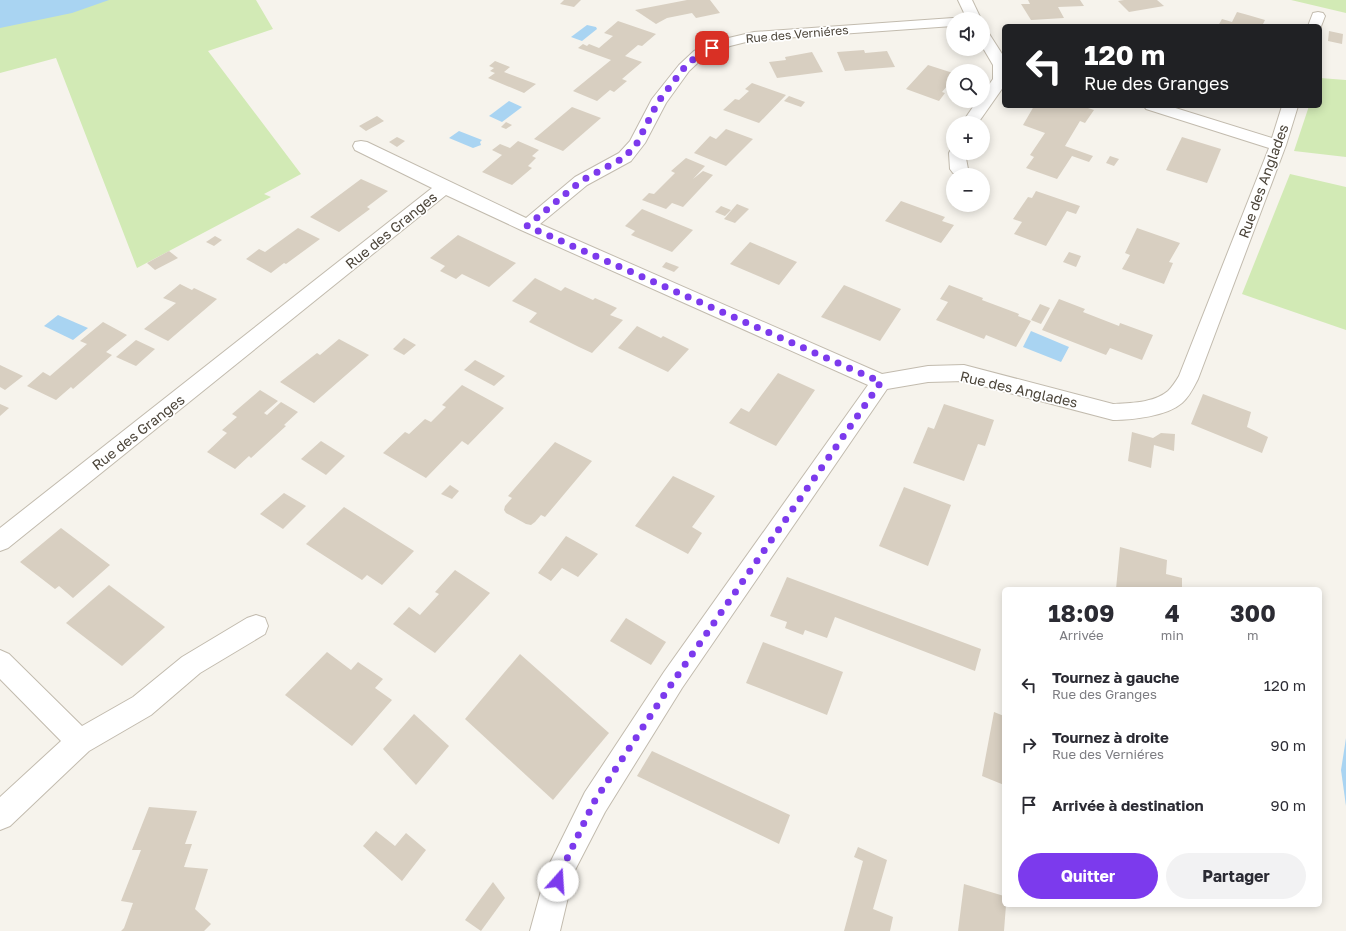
<!DOCTYPE html>
<html lang="fr">
<meta charset="utf-8">
<style>
body{margin:0;font-family:"Golos Text",sans-serif;background:#f2f2f3;color:#2b2b33;height:100vh;display:flex;flex-direction:column;font-size:15px;white-space:nowrap}
*{box-sizing:border-box;margin:0}
p{font-size:13px;color:#7c7c81}
.icon{flex:none;width:22px;height:22px;fill:none;stroke:currentColor;stroke-width:2;stroke-linecap:round;stroke-linejoin:round}
.map{position:relative;flex:1;overflow:hidden}
.side{position:absolute;left:1002px;top:587px;width:320px;height:320px;display:flex;flex-direction:column;background:#fff;border-radius:6px;box-shadow:0 2px 10px #0003}
.side>*{flex:none}
.top-card{position:absolute;left:1002px;top:24px;width:320px;height:84px;border-radius:6px;box-shadow:0 2px 10px #0003;background:#202124;color:#fff;overflow:hidden}
.controls{position:absolute;left:946px;top:12px;display:grid;gap:8px}
.controls a{display:grid;place-items:center;width:44px;height:44px;border-radius:50%;background:#fff;box-shadow:0 2px 10px #0003;font-size:20px}
.pin{position:absolute;display:grid;place-items:center;width:34px;height:34px;color:#fff;margin:-17px;border-radius:8px;box-shadow:0 2px 6px #0006}
.me{position:absolute;width:44px;margin:-22px;rotate:19deg;stroke-linejoin:round;filter:drop-shadow(0 0 3px #0008)}
.turn{display:flex;align-items:center;gap:14px;height:84px;padding:0 16px;font-size:18px}
.turn .icon{width:52px;height:52px;stroke-width:2.5}
.turn b{display:block;font-size:28px;line-height:34px}
.eta{display:flex;justify-content:space-evenly;align-items:center;height:68px;text-align:center}
.eta b{font-size:24px;font-weight:700;line-height:28px}
.button{display:flex;gap:8px;margin-top:auto;padding:8px 16px}
.button a{flex:1;height:46px;border-radius:24px;background:#7c3aed;color:#fff;font-size:16px;font-weight:700;line-height:46px;text-align:center}
.button a+a{background:#f2f2f3;color:#2b2b33}
ul{padding:0;list-style:none}
li{display:flex;align-items:center;gap:12px;height:60px;padding:0 16px}
li div{flex:1}
li b{display:block;font-size:15px}
li em{font-style:normal}
.map>svg:first-child{display:block}
</style>
<div class="map">
<svg width="1346" height="931" viewBox="0 0 1346 931">
<rect width="100%" height="100%" fill="#f6f3ec"/>
<g fill="#d2eab5">
<polygon points="0,0 256,0 273,29 208,51 301,174 264,194 271,197 137,268 56,58 0,73"/>
<polygon points="1291,0 1346,0 1346,13"/>
<polygon points="1320,78 1346,80 1346,157 1294,151 1309,106 1320,106"/>
<polygon points="1290,174 1346,187 1346,330 1242,294"/>
</g>
<g fill="#a9d4f2">
<polygon points="0,0 109,0 72,13 0,28"/>
<polygon points="587,25 596,27 597,29 582,41 571,37"/>
<polygon points="509,101 522,107 502,122 489,116"/>
<polygon points="459,131 482,140 480,142 481,145 473,148 449,138"/>
<polygon points="58,315 88,328 73,340 44,326"/>
<polygon points="1031,331 1069,347 1061,362 1023,347"/>
<polygon points="1346,738 1346,806 1341,770"/>
</g>
<g fill="#d8cfc1">
<polygon points="564,0 581,0 574,7 560,4"/>
<polygon points="687,0 710,0 720,13 696,18 692,13 667,18 656,24 635,10"/>
<polygon points="1028,0 1080,0 1084,6 1058,7 1064,18 1031,20 1021,4 1030,4"/>
<polygon points="1124,0 1157,0 1164,6 1129,12 1118,1"/>
<polygon points="1237,12 1248,15 1265,20 1262,26 1218,26 1222,19 1232,22"/>
<polygon points="618,21 656,34 642,46 638,45 625,56 642,62 622,79 627,81 614,92 610,90 597,101 573,91 611,60 578,48 583,44 587,46 589,44 599,48 613,36 604,33"/>
<polygon points="1329,31 1343,34 1342,44 1328,41"/>
<polygon points="864,50 865,53 887,51 895,67 845,71 837,52"/>
<polygon points="812,52 823,72 777,78 769,62 786,60 785,57"/>
<polygon points="495,61 510,67 504,72 536,84 524,93 488,78 495,73 490,71 494,68 489,66"/>
<polygon points="928,65 953,73 953,79 942,92 945,93 939,101 906,89"/>
<polygon points="752,83 786,95 759,123 723,110 735,99 739,100 749,91 745,89"/>
<polygon points="789,96 805,102 801,107 784,101"/>
<polygon points="1034,106 1040,107 1041,106 1082,106 1094,110 1085,123 1080,121 1065,146 1093,156 1089,162 1072,156 1057,179 1026,168 1034,157 1030,155 1045,133 1023,125"/>
<polygon points="572,107 601,118 563,151 534,139"/>
<polygon points="377,116 384,121 366,131 359,126"/>
<polygon points="506,122 512,125 506,129 501,127"/>
<polygon points="726,129 753,139 726,166 694,153 710,136 716,139"/>
<polygon points="397,137 405,141 397,147 389,142"/>
<polygon points="1182,137 1221,149 1207,183 1166,170"/>
<polygon points="518,141 539,150 532,156 536,158 528,166 532,168 512,185 482,172 502,155 492,150 500,144 510,148"/>
<polygon points="1110,156 1119,159 1114,166 1106,163"/>
<polygon points="686,158 705,166 693,179 703,171 713,175 683,207 672,203 666,209 642,200 649,193 654,194 675,173 671,171"/>
<polygon points="361,179 388,191 367,207 370,209 339,232 310,217"/>
<polygon points="1036,191 1080,206 1076,214 1067,211 1046,246 1014,234 1022,222 1013,219 1028,197 1032,198"/>
<polygon points="901,201 945,217 942,221 954,225 941,243 885,221"/>
<polygon points="737,204 749,209 735,223 724,219"/>
<polygon points="721,206 731,210 725,216 715,212"/>
<polygon points="642,209 693,230 672,252 631,235 635,231 625,226"/>
<polygon points="298,228 320,239 286,264 284,263 271,273 246,259 259,249 265,252"/>
<polygon points="1137,228 1180,243 1169,262 1173,263 1164,284 1122,269 1130,255 1125,253"/>
<polygon points="458,235 516,263 489,287 462,274 456,279 440,271 445,266 430,258"/>
<polygon points="215,236 222,240 214,246 206,242"/>
<polygon points="750,242 797,262 779,285 730,264"/>
<polygon points="169,251 178,258 155,270 147,263"/>
<polygon points="1069,252 1081,256 1076,267 1063,262"/>
<polygon points="666,262 679,267 674,272 662,267"/>
<polygon points="535,278 561,291 565,287 593,300 595,298 617,308 610,315 623,320 592,353 579,347 529,322 537,313 512,301"/>
<polygon points="180,284 192,290 194,288 217,299 168,341 144,329 176,303 163,298"/>
<polygon points="844,285 901,309 880,341 821,317"/>
<polygon points="949,285 983,298 982,300 1019,314 1018,316 1031,321 1016,347 986,335 984,339 936,320 948,302 940,299"/>
<polygon points="1059,299 1085,309 1083,312 1119,326 1120,323 1153,335 1142,360 1110,348 1106,355 1042,330"/>
<polygon points="1040,304 1050,308 1041,324 1031,320"/>
<polygon points="103,322 127,335 106,352 112,355 73,389 71,387 56,400 27,386 43,372 50,376 87,344 80,341"/>
<polygon points="637,326 661,338 663,336 689,349 668,372 618,348"/>
<polygon points="404,338 416,345 404,355 393,349"/>
<polygon points="339,339 369,355 314,403 280,382 317,353 320,355"/>
<polygon points="136,340 155,349 136,366 116,357"/>
<polygon points="475,360 505,376 494,386 464,370"/>
<polygon points="0,365 23,376 5,390 0,387"/>
<polygon points="778,373 815,390 776,446 729,423 741,408 749,412"/>
<polygon points="462,385 504,408 468,445 462,441 426,478 383,453 405,432 409,434 425,419 431,422 446,407 442,405"/>
<polygon points="260,390 278,401 264,413 267,415 281,402 298,412 284,425 286,426 251,458 249,456 235,469 207,452 227,433 222,430 237,417 232,414"/>
<polygon points="1203,394 1251,412 1247,427 1268,437 1262,453 1191,424"/>
<polygon points="0,404 9,408 0,416"/>
<polygon points="944,404 994,420 985,446 978,444 964,481 913,463 928,427 934,429"/>
<polygon points="1132,432 1153,438 1161,433 1175,434 1174,451 1154,445 1151,468 1128,461"/>
<polygon points="321,441 345,456 326,475 301,459"/>
<polygon points="555,442 592,461 545,517 541,515 535,522 531,525 526,524 506,513 504,510 505,506 512,498 508,496"/>
<polygon points="673,476 715,496 692,527 702,533 688,554 635,526"/>
<polygon points="450,485 459,491 452,499 441,494"/>
<polygon points="904,487 951,505 928,566 879,546"/>
<polygon points="284,493 306,506 283,529 260,514"/>
<polygon points="344,507 414,551 382,585 367,575 362,580 306,544"/>
<polygon points="61,528 110,565 73,598 59,586 55,589 20,562"/>
<polygon points="566,536 598,554 578,577 562,568 551,581 538,573"/>
<polygon points="1120,547 1167,560 1166,574 1182,578 1182,589 1116,589"/>
<polygon points="455,570 490,593 435,653 393,624 409,607 420,615 439,594 435,592"/>
<polygon points="787,577 981,649 975,671 835,617 827,638 805,630 803,635 785,628 787,622 770,616"/>
<polygon points="109,585 165,627 122,666 66,623"/>
<polygon points="626,618 666,642 651,665 610,641"/>
<polygon points="763,642 843,672 827,715 746,683"/>
<polygon points="327,652 351,670 358,662 383,679 375,688 392,700 352,746 285,695"/>
<polygon points="520,654 609,733 553,800 465,719"/>
<polygon points="994,712 1004,716 1004,785 982,776"/>
<polygon points="414,714 449,746 416,785 383,749"/>
<polygon points="652,751 790,815 779,844 637,776"/>
<polygon points="149,807 197,811 185,844 192,844 184,867 208,869 195,909 211,924 204,931 121,931 124,928 133,903 121,901 141,850 132,850"/>
<polygon points="376,831 395,846 406,833 426,850 402,881 363,846"/>
<polygon points="858,847 887,860 873,909 893,917 890,931 844,931 863,861 854,857"/>
<polygon points="493,882 505,898 481,931 465,920"/>
<polygon points="964,884 1004,896 1004,905 1006,905 1004,931 958,931"/>
</g>
<g fill="none" stroke-linecap="round" stroke-linejoin="round">
<g stroke="#c2bbae" stroke-width="2">
<g id="street">
<polygon points="958,0 972,0 981,19 967,19"/>
<polygon points="1318,12 1323,13 1325,16 1320,29 1320,26 1308,26 1313,13"/>
<path d="M953 18 958 19H953V26L754 40 730 46 704 57 689 71 666 103 645 143 631 161 587 185 540 224 882 374 928 366 964 365 1113 404C1130 403 1154 403 1168 391 1172 387 1176 381 1179 376L1269 148 1146 109 1144 106H1169L1272 138 1282 106H1298L1286 145 1198 379C1194 387 1189 397 1182 403 1167 416 1133 420 1113 420L964 381 928 382 887 389 682 688 605 812 574 872 560 931H530L547 869 585 792 664 672 868 385 521 230 446 195 8 548 0 551V528L432 188 355 150 353 146 355 142 361 141 367 142 526 218 575 177 619 153 630 141 652 99 679 65 694 51 720 40 754 32Z"/>
<polygon points="983,31 988,32 1004,57 1004,86 978,123 962,123 977,101 983,101 983,93 993,79 993,65 983,48"/>
<polygon points="951,149 953,149 953,153 965,153 968,169 965,173 959,174 953,173 950,169 949,153"/>
<polygon points="256,615 265,618 268,626 265,634 200,673 151,715 89,751 10,826 0,830 0,797 61,741 0,679 0,650 9,654 82,726 133,697 182,657 247,618"/>
</g>
</g>
<use href="#street" fill="#fff" fill-rule="evenodd"/>
</g>
<g fill="none" stroke-linecap="round" stroke-linejoin="round">
<polyline stroke="#7c3aed" stroke-width="7" stroke-dasharray="0 12.6" points="558,881 562,869 594,802 666,692 881,382 527,226 581,181 625,157 637,143 658,102 684,68 699,54 712,48"/>
</g>
<g text-anchor="middle" dominant-baseline="central" stroke-width="3.5" stroke-linejoin="round" paint-order="stroke">
<g font-size="12" fill="#4b4439" stroke="#fff">
<text transform="translate(797 34) rotate(-5)">Rue des Verniéres</text>
</g>
<g font-size="14" fill="#4b4439" stroke="#fff">
<text transform="translate(1263 181) rotate(-70)">Rue des Anglades</text>
<text transform="translate(391 230) rotate(-39)">Rue des Granges</text>
<text transform="translate(1019 389) rotate(13)">Rue des Anglades</text>
<text transform="translate(138 432) rotate(-38)">Rue des Granges</text>
</g>
</g>
</svg>
<div class="controls">
<a><svg class="icon" aria-label="sound" viewBox="0 0 24 24"><path d="M4 9h4l5-4v14l-5-4H4zM17 9q2 3 0 6"/></svg></a>
<a><svg class="icon" aria-label="search" viewBox="0 0 24 24"><circle cx="10" cy="10" r="6"/><path d="M15 15l6 6"/></svg></a>
<a>+</a>
<a>−</a>
</div>
<div class="pin" style="left:712px;top:48px;background:#d93025"><svg class="icon" aria-label="arrive" viewBox="0 0 24 24"><path d="M6 21V4h12l-3 4 3 4H6"/></svg></div>
<svg class="me" style="left:558px;top:881px" viewBox="-20 -20 40 40"><circle r="19" fill="#fff"/><path d="M0-13L10 11 0 6-10 11z" fill="#7c3aed"/></svg>
<div class="top-card">
<div class="turn"><svg class="icon" aria-label="left" viewBox="0 0 24 24"><path d="M17 20v-9H6M10 6l-5 5 5 5"/></svg><div><b>120 m</b>Rue des Granges</div></div>
</div>
<section class="side">
<div class="eta">
<div><b>18:09</b><p>Arrivée</p></div>
<div><b>4</b><p>min</p></div>
<div><b>300</b><p>m</p></div>
</div>
<ul>
<li><svg class="icon" aria-label="left" viewBox="0 0 24 24"><path d="M17 20v-9H6M10 6l-5 5 5 5"/></svg><div><b>Tournez à gauche</b><p>Rue des Granges</p></div><em>120 m</em></li>
<li><svg class="icon" aria-label="right" viewBox="0 0 24 24"><path d="M7 20v-9h11M14 6l5 5-5 5"/></svg><div><b>Tournez à droite</b><p>Rue des Verniéres</p></div><em>90 m</em></li>
<li><svg class="icon" aria-label="arrive" viewBox="0 0 24 24"><path d="M6 21V4h12l-3 4 3 4H6"/></svg><div><b>Arrivée à destination</b></div><em>90 m</em></li>
</ul>
<div class="button"><a>Quitter</a><a>Partager</a></div>
</section>
</div>
